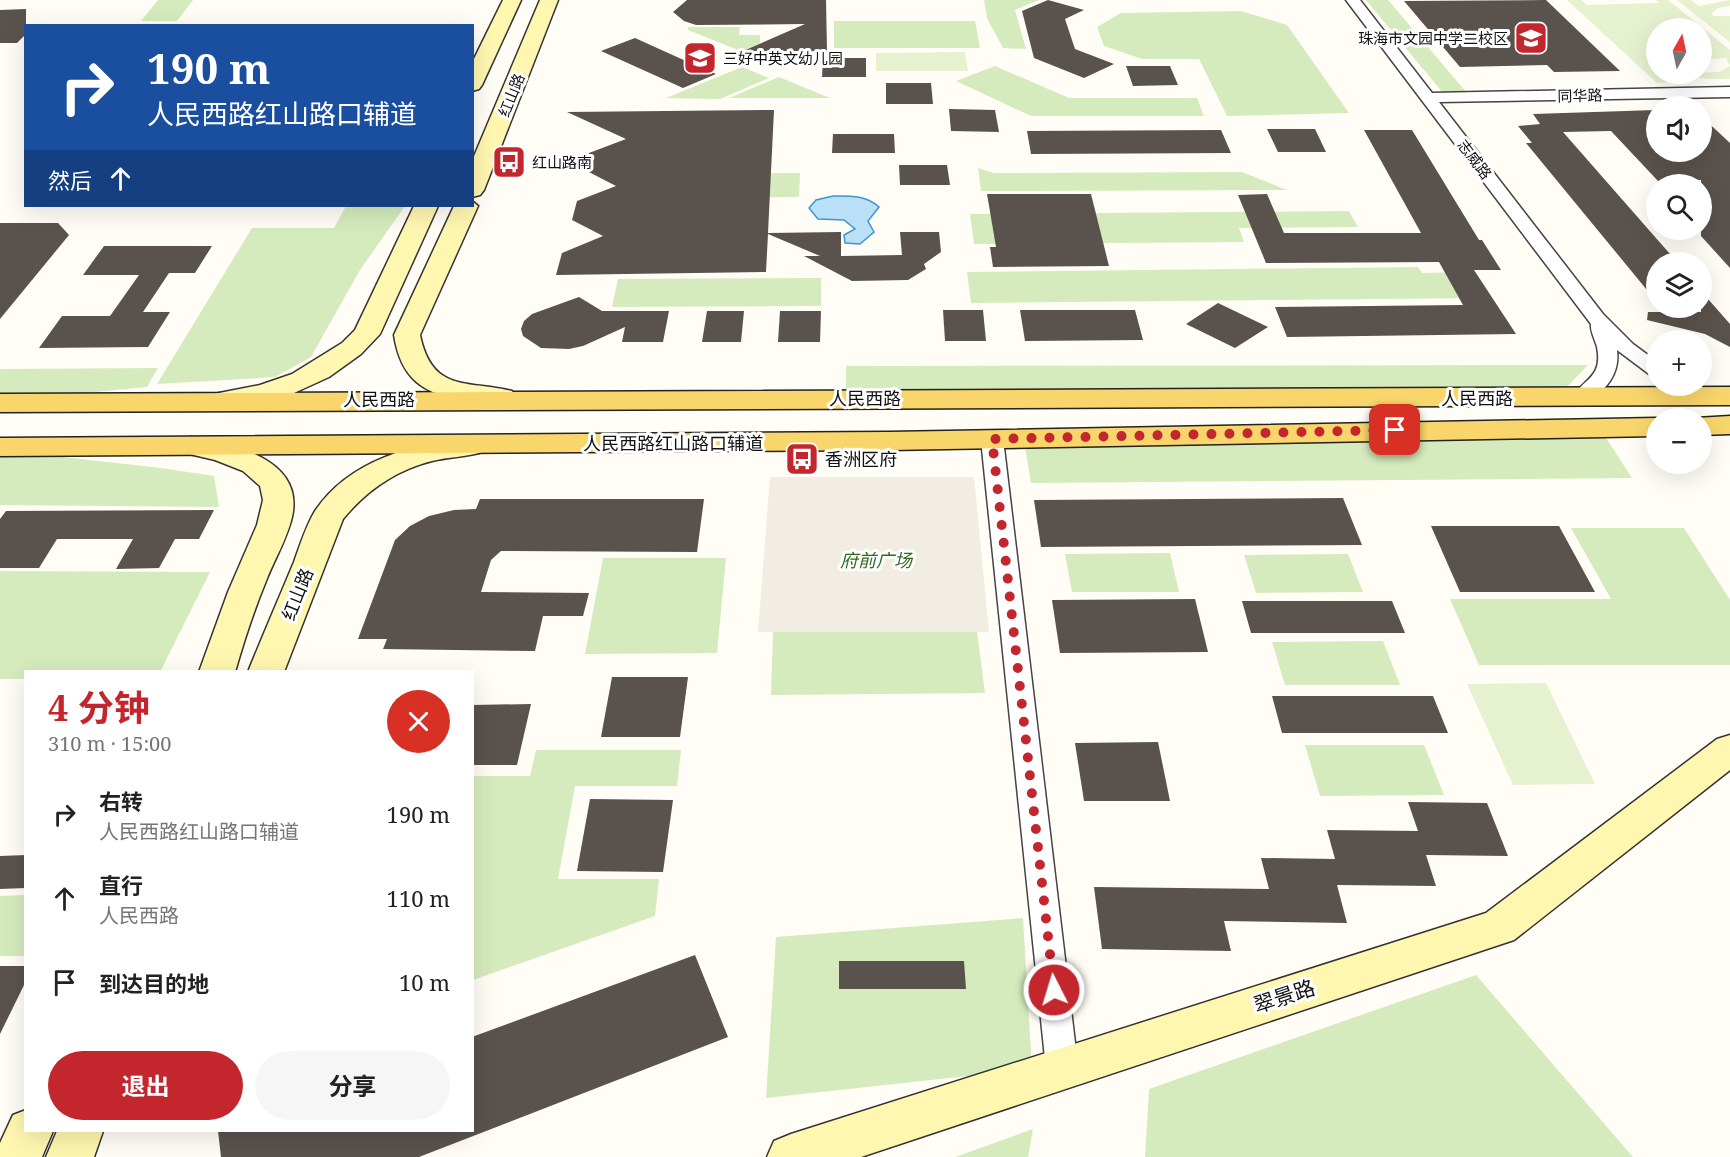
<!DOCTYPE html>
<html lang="zh">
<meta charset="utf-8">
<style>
body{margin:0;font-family:"Noto Serif","Noto Sans SC",serif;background:#f6f6f6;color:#222;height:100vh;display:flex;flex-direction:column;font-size:22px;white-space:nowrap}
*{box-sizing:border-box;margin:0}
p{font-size:20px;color:#767676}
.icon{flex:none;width:33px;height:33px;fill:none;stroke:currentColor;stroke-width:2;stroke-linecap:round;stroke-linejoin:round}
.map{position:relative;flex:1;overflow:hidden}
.sheet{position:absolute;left:24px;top:670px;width:450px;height:462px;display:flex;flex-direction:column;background:#fff;border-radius:0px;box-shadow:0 6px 24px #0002}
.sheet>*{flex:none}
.banner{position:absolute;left:24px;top:24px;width:450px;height:183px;border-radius:0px;box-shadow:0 6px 24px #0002;background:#1a4fa0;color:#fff;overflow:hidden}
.needle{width:39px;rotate:9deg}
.tools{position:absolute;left:1646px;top:18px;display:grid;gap:12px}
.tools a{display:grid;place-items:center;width:66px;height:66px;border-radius:50%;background:#fff;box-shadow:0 6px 24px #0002;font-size:30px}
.pin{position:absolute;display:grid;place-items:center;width:51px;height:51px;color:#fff;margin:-26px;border-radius:12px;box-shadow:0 3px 9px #0006}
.me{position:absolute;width:66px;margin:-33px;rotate:355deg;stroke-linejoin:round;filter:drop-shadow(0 0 4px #0008)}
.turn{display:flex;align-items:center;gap:21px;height:126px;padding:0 24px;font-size:27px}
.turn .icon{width:78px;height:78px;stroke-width:2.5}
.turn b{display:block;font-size:42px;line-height:51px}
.then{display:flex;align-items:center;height:57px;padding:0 24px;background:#0003;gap:12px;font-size:22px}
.round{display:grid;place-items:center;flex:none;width:63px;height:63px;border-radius:32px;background:#f6f6f6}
.headline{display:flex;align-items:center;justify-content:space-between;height:102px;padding:0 24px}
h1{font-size:36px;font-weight:700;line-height:45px;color:#c4262e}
.primary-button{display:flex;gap:12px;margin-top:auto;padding:12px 24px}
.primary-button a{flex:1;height:69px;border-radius:36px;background:#c4262e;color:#fff;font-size:24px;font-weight:700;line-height:69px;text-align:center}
.primary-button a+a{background:#f6f6f6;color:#222}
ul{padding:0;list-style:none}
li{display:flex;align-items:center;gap:18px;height:84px;padding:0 24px}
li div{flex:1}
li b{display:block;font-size:22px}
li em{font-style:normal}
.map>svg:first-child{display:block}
</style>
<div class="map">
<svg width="1730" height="1157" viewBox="0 0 1730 1157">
<rect width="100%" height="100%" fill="#fffdf5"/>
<g fill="#d5ebbd">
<polygon points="158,0 193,0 177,21 141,21"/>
<polygon points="984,0 1039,0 1015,10 1026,49 1003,48 987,18"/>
<polygon points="1366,0 1388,0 1467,93 1443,93"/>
<polygon points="1241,11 1287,25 1349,113 1227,116 1199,59 1142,59 1104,46 1097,27 1121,13"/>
<polygon points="834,21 975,21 980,48 834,48"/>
<polygon points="688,27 740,27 739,35 760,35 760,51 743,52 688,30"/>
<polygon points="995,66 1069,98 1197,98 1204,116 1031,116 956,81"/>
<polygon points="742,67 769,78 720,99 666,98"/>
<polygon points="779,77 830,98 729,98"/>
<polygon points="978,168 994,173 1242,172 1287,190 981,191"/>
<polygon points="800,173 799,197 623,198 628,174"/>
<polygon points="346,206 405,206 360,270 311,357 275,377 157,384 252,228 334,228"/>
<polygon points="1349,211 1358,227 1239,228 1244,242 974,244 970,214"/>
<polygon points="1418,267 1422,273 1471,272 1486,298 971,303 967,272"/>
<polygon points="821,278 821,306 612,307 618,279"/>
<polygon points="1588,365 1563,391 846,394 846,366"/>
<polygon points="158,368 147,387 0,401 0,369"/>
<polygon points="1605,436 1632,478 1031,483 1024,441"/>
<polygon points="0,450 161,468 214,476 219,507 0,505"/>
<polygon points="1571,528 1684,528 1730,600 1730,665 1479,665 1450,599 1611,599"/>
<polygon points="1170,553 1179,592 1072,592 1065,554"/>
<polygon points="1348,554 1363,592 1256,593 1244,555"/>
<polygon points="603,558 726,558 717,653 585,654"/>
<polygon points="0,571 210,572 160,672 26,672 25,679 0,679"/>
<polygon points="773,632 977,632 985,693 771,695"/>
<polygon points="1383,641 1400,685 1285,685 1272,642"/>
<polygon points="1305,745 1424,745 1444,795 1320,796"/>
<polygon points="536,750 681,750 677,786 575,786 558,879 659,879 655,916 473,980 473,776 530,776"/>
<polygon points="25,895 25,956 0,956 0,896"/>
<polygon points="1023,918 1032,1069 766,1098 776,937"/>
<polygon points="1476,975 1633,1157 1145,1157 1149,1089"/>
<polygon points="1033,1129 1028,1157 955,1157"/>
</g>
<g fill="#e6f2cf">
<polygon points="1567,0 1581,0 1587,5 1659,3 1656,0 1668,0 1730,50 1730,65 1726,58 1701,60 1701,28 1656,28 1656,60 1650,61 1656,63 1656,74 1664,74 1674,82 1657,83"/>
<polygon points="1677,0 1691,0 1699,6 1730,0 1730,6 1718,8 1711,14 1714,16 1730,16 1730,42"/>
<polygon points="965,52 968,71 876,71 876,53"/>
<polygon points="1730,66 1730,79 1708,79 1670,74 1719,72"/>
<polygon points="1546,683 1595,784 1513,785 1467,684"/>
</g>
<polygon fill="#f1ede2" points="770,477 974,477 989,632 758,632"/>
<path fill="#b9e0f7" stroke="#3f96cf" stroke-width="1.5" d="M833 196C850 196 866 195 879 207L868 221 874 232 860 244 845 243 844 235 855 229 844 220 818 219 809 208 816 200Z"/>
<g fill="#5a524d">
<polygon points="687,0 826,0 827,51 741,52 805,24 696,25 684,21 673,12"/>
<polygon points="1048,0 1084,10 1065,19 1075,49 1114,64 1084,78 1034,58 1022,11"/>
<polygon points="1546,0 1620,71 1554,72 1547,65 1460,67 1404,1"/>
<polygon points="26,9 26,34 17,43 0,43 0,10"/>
<polygon points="635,38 677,57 716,74 683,88 601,51"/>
<polygon points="823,58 866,58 866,77 822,77"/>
<polygon points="1126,66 1170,66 1178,85 1133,86"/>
<polygon points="886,83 931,83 933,104 886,104"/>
<polygon points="949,109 995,110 999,132 951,131"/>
<polygon points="774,110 768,233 841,232 841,256 902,255 900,232 939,232 941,252 924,264 926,269 908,280 852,281 804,256 820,256 768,234 766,272 556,275 562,253 603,236 572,220 577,201 616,186 585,170 589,153 626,139 567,112"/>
<polygon points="1656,110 1656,152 1701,152 1701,116 1730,143 1730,268 1701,236 1701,180 1658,181 1611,131 1563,132 1677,262 1656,262 1656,301 1526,143 1532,143 1518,126 1540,124 1533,114"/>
<polygon points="1267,129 1315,129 1326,152 1278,152"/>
<polygon points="1221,130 1231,153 1031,154 1027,131"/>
<polygon points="1364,130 1412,130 1479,240 1482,240 1501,270 1474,270 1516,334 1287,337 1275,307 1463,305 1439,262 1266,263 1238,195 1267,194 1284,233 1421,233"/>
<polygon points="833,134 894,134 895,153 832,153"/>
<polygon points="899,165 947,165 950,185 900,185"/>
<polygon points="987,194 1091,194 1109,266 993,267 990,247 996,247"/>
<polygon points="0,223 58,223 69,235 0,319"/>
<polygon points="104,246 212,246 195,273 169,273 143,312 170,312 148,347 39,348 62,316 110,316 139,275 83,275"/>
<polygon points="1701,291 1730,324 1730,347 1705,334 1647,320 1648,312 1701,312"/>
<polygon points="579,297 602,311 669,311 663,342 622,342 625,327 583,346 569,349 541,348 523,336 521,329 524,321 532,314"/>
<polygon points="1218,303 1268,327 1235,348 1186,324"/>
<polygon points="943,310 983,310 986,341 945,341"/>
<polygon points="1020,310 1135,310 1143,340 1025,341"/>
<polygon points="707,311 744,311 741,342 702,342"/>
<polygon points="780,311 821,311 820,342 778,342"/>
<polygon points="1343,498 1362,545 1041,547 1034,500"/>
<polygon points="480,499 704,499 697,552 501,551 491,560 481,592 589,593 583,616 543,616 535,651 383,649 387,639 358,639 395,540 410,526 429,516 454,510 476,509"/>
<polygon points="214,510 199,539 175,539 159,568 116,569 133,539 57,539 39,568 0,568 0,519 6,511"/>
<polygon points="1431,526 1559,526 1595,592 1460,592"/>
<polygon points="1195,599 1208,652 1060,653 1052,600"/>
<polygon points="1242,601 1392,601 1405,633 1251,633"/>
<polygon points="612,677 688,677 680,737 601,737"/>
<polygon points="1272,696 1433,696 1448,733 1282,733"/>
<polygon points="531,704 517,765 472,765 472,705"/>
<polygon points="1158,742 1170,801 1084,801 1075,743"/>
<polygon points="590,799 673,800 663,872 577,871"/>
<polygon points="1408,802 1487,803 1508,856 1426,855 1436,886 1337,885 1347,923 1224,921 1231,951 1102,949 1094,887 1269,889 1261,858 1335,859 1327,830 1418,831"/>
<polygon points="26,855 26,888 0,889 0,856"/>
<polygon points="695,955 728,1037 419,1157 221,1157 218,1131 472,1131 472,1037"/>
<polygon points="839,961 964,961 966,989 839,989"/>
<polygon points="0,966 26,966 26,981 0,1034"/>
</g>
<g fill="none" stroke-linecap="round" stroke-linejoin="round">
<g stroke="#444" stroke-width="3">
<g id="minor">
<path d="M1346 0H1360L1432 93 1730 87V97L1439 102 1603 314 1633 344 1656 361V376L1649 374 1617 350C1620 373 1607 389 1589 401H1575L1572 397C1585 378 1603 377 1597 347 1595 339 1590 331 1591 324Z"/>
<path d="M1672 386C1686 385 1707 383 1716 397L1713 401H1699L1675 390Z"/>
<polygon points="992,432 1000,434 1003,439 1078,1068 1074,1079 1062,1083 1050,1079 1046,1068 981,439 984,434"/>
</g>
</g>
<g stroke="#333" stroke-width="3">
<g id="secondary">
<polygon points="503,0 521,0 482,85 479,89 472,91 472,63"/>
<polygon points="540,0 558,0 484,190 480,195 472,197 472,161"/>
<path d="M472 201 478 206 420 335C432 393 467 380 512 391L516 397 512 403C497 407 481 405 466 402 423 393 401 380 394 335L454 206H472Z"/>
<polygon points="414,206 438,206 380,334 361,354 329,377 294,393 245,405 224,409 214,406 210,400 214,394 260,385 292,374 342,343 355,330"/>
<path d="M191 437C233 444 305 459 292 517 287 539 274 560 266 581 254 610 244 641 235 672H199L228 592 257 525 263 500 260 486 243 471 215 460 181 452 176 446 181 440Z"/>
<path d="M472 437 482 440 487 446 482 452C466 457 448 457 432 461 396 470 366 491 343 519L284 672H248C263 635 279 598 294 562 300 545 306 526 315 511 350 459 414 444 472 437Z"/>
<polygon points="1730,735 1730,770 1514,940 861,1157 767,1157 774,1141 791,1134 1486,913 1717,739"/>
<polygon points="26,1110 26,1131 53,1131 42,1157 0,1157 0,1143 13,1115"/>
<polygon points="57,1131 103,1131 94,1157 46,1157"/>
</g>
</g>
<g stroke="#222" stroke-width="3">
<g id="primary">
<polygon points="1730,387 1730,405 0,412 0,394"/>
<polygon points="1730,416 1730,434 1701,435 1701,418 1696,418"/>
<polygon points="1656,418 1656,436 889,450 0,456 0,438 889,432"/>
</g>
</g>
<use href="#minor" fill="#fff" fill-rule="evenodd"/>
<use href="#secondary" fill="#fff6b0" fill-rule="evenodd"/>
<use href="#primary" fill="#f9d66b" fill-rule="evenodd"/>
</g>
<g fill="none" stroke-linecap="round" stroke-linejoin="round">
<polyline stroke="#c4262e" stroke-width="10" stroke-dasharray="0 18" points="1054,990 992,439 1395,430"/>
</g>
<defs>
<g id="school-square" transform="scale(1.725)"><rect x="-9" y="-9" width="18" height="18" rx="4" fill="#c4262e" stroke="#fff"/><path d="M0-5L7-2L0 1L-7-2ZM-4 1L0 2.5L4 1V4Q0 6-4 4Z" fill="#fff"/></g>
<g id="bus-square" transform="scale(1.725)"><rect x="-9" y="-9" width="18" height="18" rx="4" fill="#c4262e" stroke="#fff"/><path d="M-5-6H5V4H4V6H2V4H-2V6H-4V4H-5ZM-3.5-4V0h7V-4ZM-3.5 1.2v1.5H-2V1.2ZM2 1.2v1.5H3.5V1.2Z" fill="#fff"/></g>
</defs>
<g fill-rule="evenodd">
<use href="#school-square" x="1531" y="38"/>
<use href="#school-square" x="700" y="58"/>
<use href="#bus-square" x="509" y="162"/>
<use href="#bus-square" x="802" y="459"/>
</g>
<g text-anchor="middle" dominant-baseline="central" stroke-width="6" stroke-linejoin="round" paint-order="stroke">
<g font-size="15" fill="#111" stroke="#fff" text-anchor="start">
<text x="1508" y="38" text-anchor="end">珠海市文园中学二校区</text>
<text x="723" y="58">三好中英文幼儿园</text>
<text x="532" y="162">红山路南</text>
</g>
<g font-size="15" fill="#111" stroke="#fff">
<text transform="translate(511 95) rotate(-68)">红山路</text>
<text transform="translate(1580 95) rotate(-1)">同华路</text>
<text transform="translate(1475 159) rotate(53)">志威路</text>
</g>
<g font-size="18" fill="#111" stroke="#fff">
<text x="865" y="398">人民西路</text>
<text x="1477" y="398">人民西路</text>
<text x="379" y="399">人民西路</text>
<text x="673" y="443">人民西路红山路口辅道</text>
<text transform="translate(297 594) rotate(-68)">红山路</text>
</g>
<g font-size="18" fill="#111" stroke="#fff" text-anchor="start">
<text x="825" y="459">香洲区府</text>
</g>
<g font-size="18" font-style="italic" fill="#2f6b1f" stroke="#fff">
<text x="876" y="560">府前广场</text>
</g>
<g font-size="21" fill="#111" stroke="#fff">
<text transform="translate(1284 996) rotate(-18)">翠景路</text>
</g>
</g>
</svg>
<div class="tools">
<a><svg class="needle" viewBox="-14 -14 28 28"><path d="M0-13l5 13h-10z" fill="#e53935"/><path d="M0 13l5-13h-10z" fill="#767676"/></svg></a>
<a><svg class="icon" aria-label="sound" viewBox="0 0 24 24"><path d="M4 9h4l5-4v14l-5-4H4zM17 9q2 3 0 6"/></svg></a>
<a><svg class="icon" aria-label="search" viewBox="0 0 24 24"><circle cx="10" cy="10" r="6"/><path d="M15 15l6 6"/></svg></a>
<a><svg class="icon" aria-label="layers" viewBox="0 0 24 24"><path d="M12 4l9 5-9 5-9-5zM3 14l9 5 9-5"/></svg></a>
<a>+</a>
<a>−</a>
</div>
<div class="pin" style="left:1395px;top:430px;background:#d93025"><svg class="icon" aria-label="arrive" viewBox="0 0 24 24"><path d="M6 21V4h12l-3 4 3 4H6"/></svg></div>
<svg class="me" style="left:1054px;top:990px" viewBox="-20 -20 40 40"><circle r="17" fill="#c4262e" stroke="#fff" stroke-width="3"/><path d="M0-11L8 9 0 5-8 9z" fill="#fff"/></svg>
<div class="banner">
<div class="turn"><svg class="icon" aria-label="right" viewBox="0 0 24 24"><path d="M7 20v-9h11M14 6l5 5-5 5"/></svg><div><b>190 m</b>人民西路红山路口辅道</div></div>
<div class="then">然后<svg class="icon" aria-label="ahead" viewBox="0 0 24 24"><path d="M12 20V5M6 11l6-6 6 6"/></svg></div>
</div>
<section class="sheet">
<div class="headline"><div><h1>4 分钟</h1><p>310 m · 15:00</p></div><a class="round" style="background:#d93025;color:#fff"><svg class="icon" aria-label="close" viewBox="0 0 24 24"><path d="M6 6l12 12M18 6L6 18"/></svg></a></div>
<ul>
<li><svg class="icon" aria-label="right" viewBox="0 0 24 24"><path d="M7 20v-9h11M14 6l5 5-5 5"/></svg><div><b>右转</b><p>人民西路红山路口辅道</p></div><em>190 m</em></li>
<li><svg class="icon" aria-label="ahead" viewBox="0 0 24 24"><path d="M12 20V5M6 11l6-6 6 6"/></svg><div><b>直行</b><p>人民西路</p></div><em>110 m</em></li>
<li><svg class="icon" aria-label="arrive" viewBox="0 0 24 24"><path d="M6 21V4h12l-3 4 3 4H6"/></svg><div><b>到达目的地</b></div><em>10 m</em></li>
</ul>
<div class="primary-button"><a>退出</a><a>分享</a></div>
</section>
</div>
